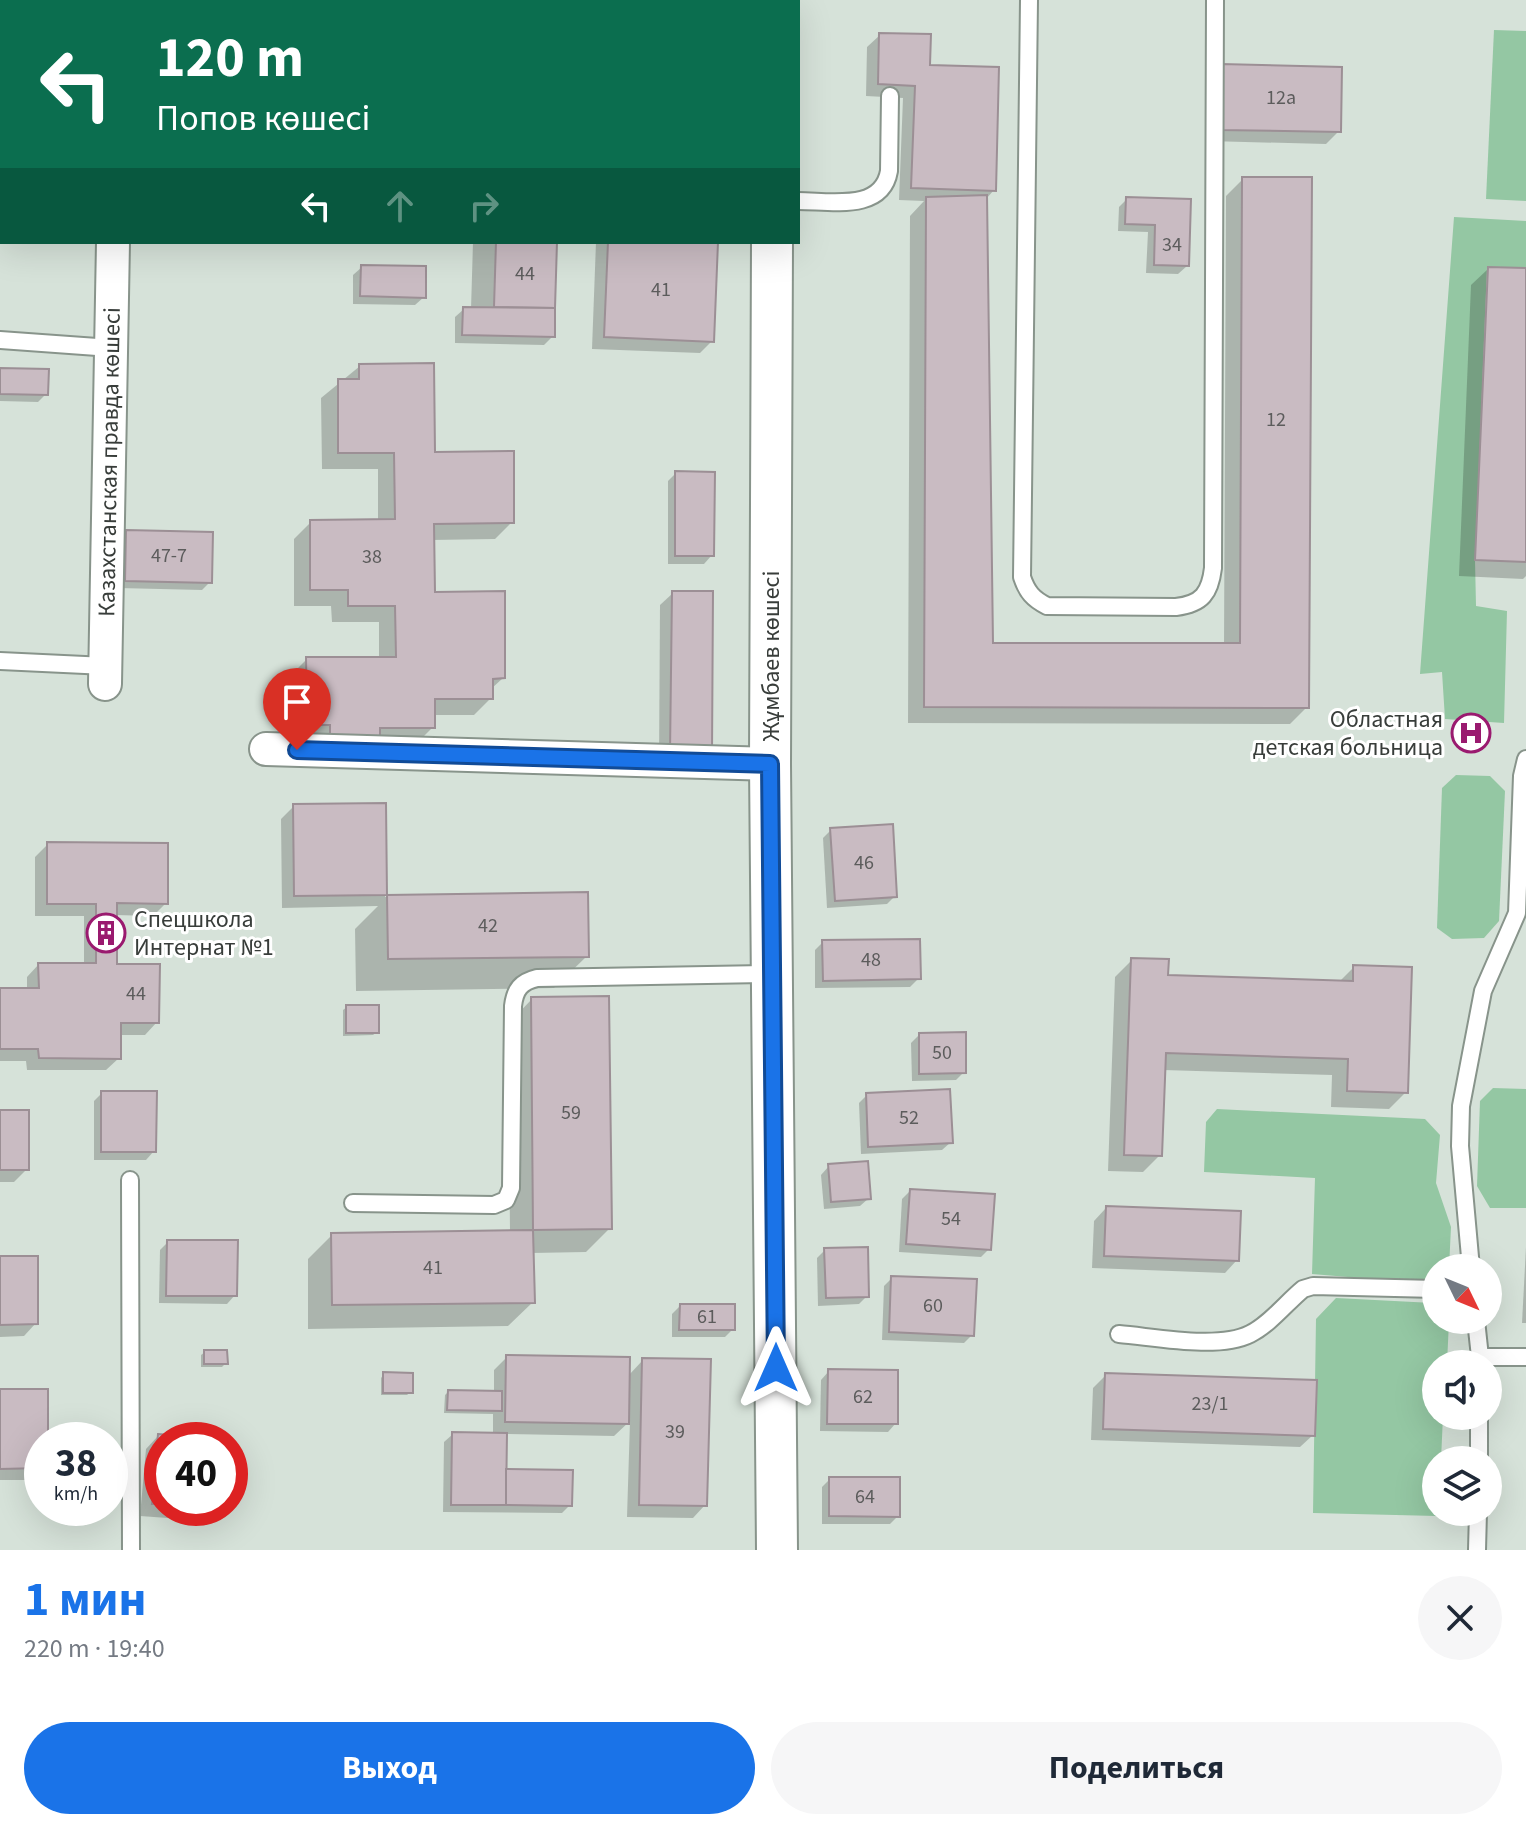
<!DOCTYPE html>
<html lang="ru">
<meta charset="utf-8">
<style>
body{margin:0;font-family:"Source Sans 3",sans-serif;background:#f6f6f7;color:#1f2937;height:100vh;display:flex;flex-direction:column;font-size:30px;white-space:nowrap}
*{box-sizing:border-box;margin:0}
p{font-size:26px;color:#747a83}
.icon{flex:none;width:44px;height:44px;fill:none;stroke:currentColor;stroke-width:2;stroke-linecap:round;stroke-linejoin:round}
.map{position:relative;height:1550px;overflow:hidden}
.panel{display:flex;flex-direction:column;background:#fff;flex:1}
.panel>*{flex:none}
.hud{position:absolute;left:0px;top:0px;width:800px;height:244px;box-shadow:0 8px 32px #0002;background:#0b6e4f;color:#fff;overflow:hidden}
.needle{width:52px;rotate:133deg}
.tools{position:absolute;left:1422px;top:1254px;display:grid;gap:16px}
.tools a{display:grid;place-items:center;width:80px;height:80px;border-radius:50%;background:#fff;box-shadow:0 8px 32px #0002;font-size:40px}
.speed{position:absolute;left:24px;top:1422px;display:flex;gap:16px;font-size:40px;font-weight:700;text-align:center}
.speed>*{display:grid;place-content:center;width:104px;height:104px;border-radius:50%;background:#fff;box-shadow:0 8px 32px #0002;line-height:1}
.speed small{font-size:20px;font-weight:400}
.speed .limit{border:12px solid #d22;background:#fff;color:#111}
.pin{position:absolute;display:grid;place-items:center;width:68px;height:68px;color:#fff;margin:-82px -34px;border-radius:50% 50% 50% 0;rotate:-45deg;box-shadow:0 0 8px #0007}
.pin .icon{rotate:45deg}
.me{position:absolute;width:88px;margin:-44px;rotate:0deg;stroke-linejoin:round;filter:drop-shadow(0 0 6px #0008)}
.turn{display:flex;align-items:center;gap:28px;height:168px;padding:0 24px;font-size:36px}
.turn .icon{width:104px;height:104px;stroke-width:2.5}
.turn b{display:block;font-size:56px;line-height:68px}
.lanes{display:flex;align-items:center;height:76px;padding:0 24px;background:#0003;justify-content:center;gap:40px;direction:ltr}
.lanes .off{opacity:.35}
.round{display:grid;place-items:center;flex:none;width:84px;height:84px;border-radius:42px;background:#f6f6f7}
.headline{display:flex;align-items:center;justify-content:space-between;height:136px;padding:0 24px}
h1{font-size:48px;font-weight:700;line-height:60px;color:#1a73e8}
.action{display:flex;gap:16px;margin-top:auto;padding:16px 24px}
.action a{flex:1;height:92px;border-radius:48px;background:#1a73e8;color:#fff;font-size:32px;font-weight:700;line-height:92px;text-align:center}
.action a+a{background:#f6f6f7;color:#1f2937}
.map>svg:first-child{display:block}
</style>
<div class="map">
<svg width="1526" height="1550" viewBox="0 0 1526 1550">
<rect width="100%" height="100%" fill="#d6e2d9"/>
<g fill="#94c7a3">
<polygon points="1494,30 1526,31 1526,201 1486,199"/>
<polygon points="1454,217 1526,221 1526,268 1487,267 1475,560 1476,606 1507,611 1504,723 1445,719 1442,672 1420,674"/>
<polygon points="1456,775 1490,776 1505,791 1499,921 1484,938 1452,939 1437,928 1442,788"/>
<polygon points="1493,1088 1526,1089 1526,1208 1490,1208 1477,1186 1480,1101"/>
<polygon points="1217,1109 1425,1119 1440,1135 1436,1183 1451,1227 1449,1268 1436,1268 1436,1281 1432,1284 1312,1274 1315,1178 1204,1172 1206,1122"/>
<polygon points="1336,1298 1433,1303 1436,1307 1436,1320 1449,1321 1447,1364 1436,1364 1436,1416 1443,1416 1441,1460 1436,1460 1437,1516 1313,1513 1316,1319"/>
</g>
<g fill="#0003">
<polygon points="880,35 928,66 994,190 986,199 991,645 1224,645 1226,196 1243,179 1307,707 1290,724 908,723 910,216 924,201 899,200 903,98 866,96 867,47"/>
<polygon points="1209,79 1339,131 1326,144 1208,141"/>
<polygon points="1127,199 1189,201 1187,266 1178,274 1146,273 1148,232 1118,231 1119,207"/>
<polygon points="473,242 555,242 553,336 544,345 455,343 455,317 464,309 471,309"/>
<polygon points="596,242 716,242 712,341 700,353 592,349"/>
<polygon points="362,267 424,297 415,305 353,304 353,275"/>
<polygon points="1488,269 1526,270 1526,576 1523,579 1459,576 1471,285"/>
<polygon points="360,366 433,454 512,522 495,539 432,540 433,594 503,678 491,689 491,698 474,715 433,715 433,727 416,744 291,741 290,676 307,659 379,659 379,622 332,622 331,606 294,606 294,539 311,522 378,522 378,469 322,469 321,398"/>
<polygon points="0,370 46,394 38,402 0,401"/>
<polygon points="676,473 712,555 704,564 668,564 668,481"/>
<polygon points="127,532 210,582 202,590 118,588 119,540"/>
<polygon points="673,593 710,752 659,765 660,605"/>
<polygon points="384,805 385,897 586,894 587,956 554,988 356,991 355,929 378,906 282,908 281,819 294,806"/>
<polygon points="831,830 895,896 887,904 827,908 823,838"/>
<polygon points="48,844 166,903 153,916 115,915 115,966 157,1022 145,1035 119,1035 119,1058 106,1070 27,1070 26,1061 0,1061 0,990 27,990 27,977 39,964 84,965 84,916 35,916 35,857"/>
<polygon points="823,942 919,978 910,987 815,988 815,950"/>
<polygon points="1132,960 1166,977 1338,983 1354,967 1406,1092 1389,1109 1331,1107 1332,1075 1163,1070 1160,1155 1143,1172 1108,1171 1115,977"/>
<polygon points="532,999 610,1228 586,1252 532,1253 533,1302 508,1326 308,1329 308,1259 332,1235 510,1232 508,1024"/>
<polygon points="347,1007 377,1032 373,1035 343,1036 343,1010"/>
<polygon points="919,1035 964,1072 956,1080 912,1081 911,1043"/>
<polygon points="102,1093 154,1151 146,1160 94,1160 94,1101"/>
<polygon points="867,1095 951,1142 942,1150 861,1154 859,1103"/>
<polygon points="0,1112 27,1169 14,1182 0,1182"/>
<polygon points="829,1166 869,1198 860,1206 824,1209 821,1175"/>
<polygon points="910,1191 989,1249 981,1257 899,1252 902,1199"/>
<polygon points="1106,1208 1237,1260 1225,1273 1092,1268 1094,1221"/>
<polygon points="168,1242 235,1295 227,1304 159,1303 160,1250"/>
<polygon points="1526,1247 1526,1323 1522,1323"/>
<polygon points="825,1250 867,1296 859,1304 818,1306 817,1258"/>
<polygon points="0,1258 36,1323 24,1336 0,1337"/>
<polygon points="892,1278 972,1335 964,1343 882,1340 884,1286"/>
<polygon points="680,1306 733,1329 725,1337 672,1337 672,1314"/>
<polygon points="205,1352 226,1363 222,1367 201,1367 201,1355"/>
<polygon points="507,1357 628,1376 643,1360 705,1505 693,1518 627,1517 630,1421 614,1436 505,1434 504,1471 570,1505 562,1513 443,1512 444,1442 453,1434 493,1434 493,1414 444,1413 445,1395 448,1392 494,1393 494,1370"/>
<polygon points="829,1371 896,1423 888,1432 820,1431 821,1380"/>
<polygon points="384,1374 411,1392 407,1395 381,1395 381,1378"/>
<polygon points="1106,1375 1313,1435 1300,1447 1091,1440 1093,1388"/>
<polygon points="0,1391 46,1440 42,1440 42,1472 34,1480 0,1480"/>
<polygon points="158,1436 206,1440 162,1440 162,1508 222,1508 209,1521 140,1516 146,1449"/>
<polygon points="830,1479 898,1516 890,1524 822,1524 822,1487"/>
</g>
<g fill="#c9bbc2" stroke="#9c8f95" stroke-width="2">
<polygon points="879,33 931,34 930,65 999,67 996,191 911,188 915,86 878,84"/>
<polygon points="1221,64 1342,67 1341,132 1219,130"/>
<polygon points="1242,177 1312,177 1309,708 924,707 926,197 987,195 993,643 1240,643"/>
<polygon points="1126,197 1191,199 1189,266 1154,265 1155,225 1125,224"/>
<polygon points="496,242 557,242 555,308 494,307"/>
<polygon points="608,242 718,242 714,342 604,337"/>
<polygon points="361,265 426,266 426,298 360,296"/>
<polygon points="1488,267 1526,268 1526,562 1475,560"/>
<polygon points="463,307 555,308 555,337 462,335"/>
<polygon points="434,363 435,452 514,451 514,523 434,524 435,592 505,591 505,678 493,679 493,699 435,699 435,728 380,728 380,742 330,743 330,725 307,725 306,657 396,657 395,606 348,606 348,590 310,590 310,520 395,519 394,453 338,453 338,379 359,379 359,364"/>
<polygon points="0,368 49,369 48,395 0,394"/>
<polygon points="675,471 715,472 714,556 675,556"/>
<polygon points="126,530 213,532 212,583 125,581"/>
<polygon points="672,591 713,591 712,753 670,753"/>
<polygon points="386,803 387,895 294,896 293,804"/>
<polygon points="893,824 897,897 835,901 830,828"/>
<polygon points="47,842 168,843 168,904 117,903 117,964 160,964 159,1023 121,1023 121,1059 39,1058 38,1049 0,1049 0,988 39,988 38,963 96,963 96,904 47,904"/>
<polygon points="588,892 589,957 388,959 387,895"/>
<polygon points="920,939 921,979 823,981 822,940"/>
<polygon points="1131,958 1169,959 1168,975 1353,981 1353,965 1412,967 1408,1093 1347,1091 1348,1059 1166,1053 1162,1156 1124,1155"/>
<polygon points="609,996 612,1229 533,1230 531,997"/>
<rect x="346" y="1005" width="33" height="28"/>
<polygon points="966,1032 966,1073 919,1074 919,1033"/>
<polygon points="950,1089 953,1143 868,1147 866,1093"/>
<polygon points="101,1091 157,1091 156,1152 101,1152"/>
<rect x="0" y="1110" width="29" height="60"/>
<polygon points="868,1161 871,1199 831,1202 828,1164"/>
<polygon points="910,1189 995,1194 991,1250 906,1244"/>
<polygon points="1106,1206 1241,1211 1239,1261 1104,1256"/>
<polygon points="533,1230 535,1303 332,1305 331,1233"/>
<polygon points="167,1240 238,1240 237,1296 166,1296"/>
<polygon points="868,1247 869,1297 826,1298 824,1248"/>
<polygon points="0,1256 38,1256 38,1324 0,1325"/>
<polygon points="891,1276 977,1279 974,1336 889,1332"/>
<polygon points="680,1304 735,1304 735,1330 679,1330"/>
<polygon points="204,1350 227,1350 228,1364 204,1364"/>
<polygon points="506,1355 630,1357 629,1424 505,1422"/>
<polygon points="642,1358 711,1359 707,1506 639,1505"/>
<polygon points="828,1369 898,1370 898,1424 827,1424"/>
<polygon points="383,1372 413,1373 413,1393 383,1393"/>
<polygon points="1105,1373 1317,1380 1315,1436 1103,1429"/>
<polygon points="0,1389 48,1389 48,1440 42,1440 42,1468 0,1469"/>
<polygon points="448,1390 502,1391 502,1411 447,1410"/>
<polygon points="452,1432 507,1433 506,1505 451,1505"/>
<polygon points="158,1434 229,1440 162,1440 162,1504 152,1504"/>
<polygon points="506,1469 573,1470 572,1506 506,1505"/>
<polygon points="829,1477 900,1477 900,1517 829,1516"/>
</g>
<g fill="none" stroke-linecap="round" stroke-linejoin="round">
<g stroke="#88948b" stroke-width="20">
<g id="service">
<path d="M1029 0 1022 577C1027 592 1033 599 1047 606L1176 607C1202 604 1210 593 1213 568L1215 0"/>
<path d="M798 201C831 201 882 212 889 171L890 96"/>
<polyline points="0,340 111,348"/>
<polyline points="0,661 106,666"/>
<polyline points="130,1180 131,1550"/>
<path d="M353 1203 494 1205 506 1200 511 1188 513 1006C515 989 521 982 537 978L771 974"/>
<polyline points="1471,1268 1460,1146 1461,1106 1483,991 1517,913 1522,776 1526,759"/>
<polyline points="1476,1320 1480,1357"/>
<path d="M1119 1334C1155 1337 1218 1350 1250 1334 1270 1324 1286 1303 1303 1289L1313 1286 1436 1289"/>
<polyline points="1480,1364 1480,1357 1526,1357"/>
<polyline points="1479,1460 1479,1416"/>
<polyline points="1477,1550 1478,1512"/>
</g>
</g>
<g stroke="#88948b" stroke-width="36">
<g id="minor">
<polyline points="118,2 118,0"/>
<path id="s1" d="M105 684 113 242"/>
<polyline points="266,749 770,764"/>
</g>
</g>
<g stroke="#88948b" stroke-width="44">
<g id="tertiary">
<polyline points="773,2 773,0"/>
<polyline points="772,242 770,764 777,1550"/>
</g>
</g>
<use href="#service" stroke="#fff" stroke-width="16"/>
<use href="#minor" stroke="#fff" stroke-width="32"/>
<use href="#tertiary" stroke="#fff" stroke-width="40"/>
</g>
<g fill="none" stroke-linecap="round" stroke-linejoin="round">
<g stroke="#114b97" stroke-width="20">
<polyline id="route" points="297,750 770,764 776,1368"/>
</g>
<use href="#route" stroke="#1a73e8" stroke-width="14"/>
</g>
<defs>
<g id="hospital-ring" transform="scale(2)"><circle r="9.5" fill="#fff" stroke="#9a1a6f" stroke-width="1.5"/><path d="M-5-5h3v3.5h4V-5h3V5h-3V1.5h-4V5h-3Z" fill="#9a1a6f"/></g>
<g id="building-ring" transform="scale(2)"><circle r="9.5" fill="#fff" stroke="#9a1a6f" stroke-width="1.5"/><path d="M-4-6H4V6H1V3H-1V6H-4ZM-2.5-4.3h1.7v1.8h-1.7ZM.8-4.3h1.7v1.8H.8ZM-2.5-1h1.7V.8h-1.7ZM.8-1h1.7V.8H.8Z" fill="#9a1a6f"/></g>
</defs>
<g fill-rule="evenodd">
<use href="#hospital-ring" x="1471" y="733"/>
<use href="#building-ring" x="106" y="933"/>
</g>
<g text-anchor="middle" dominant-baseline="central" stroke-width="6" stroke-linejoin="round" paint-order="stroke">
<g font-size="20" fill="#5c5c5c">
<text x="1281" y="98">12а</text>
<text x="1172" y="245">34</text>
<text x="525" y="274">44</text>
<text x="661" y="290">41</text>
<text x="1276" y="420">12</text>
<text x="169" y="556">47-7</text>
<text x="372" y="557">38</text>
<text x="864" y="863">46</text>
<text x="488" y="926">42</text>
<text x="871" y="960">48</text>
<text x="136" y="994">44</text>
<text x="942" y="1053">50</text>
<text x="571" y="1113">59</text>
<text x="909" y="1118">52</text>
<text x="951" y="1219">54</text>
<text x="433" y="1268">41</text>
<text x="933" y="1306">60</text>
<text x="707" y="1317">61</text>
<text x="863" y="1397">62</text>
<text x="1210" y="1404">23/1</text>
<text x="675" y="1432">39</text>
<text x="865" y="1497">64</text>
</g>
<g font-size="24" fill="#383d3a" stroke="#fff">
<text stroke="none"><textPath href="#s1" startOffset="222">Казахстанская правда көшесі</textPath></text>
<text transform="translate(771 656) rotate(-90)">Жұмбаев көшесі</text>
</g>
<g font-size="24" fill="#383d3a" stroke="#fff" text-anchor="end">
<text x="1443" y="719">Областная<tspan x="1443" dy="28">детская больница</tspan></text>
<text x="134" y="919" text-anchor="start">Спецшкола<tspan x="134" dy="28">Интернат №1</tspan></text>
</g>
</g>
</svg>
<div class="tools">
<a><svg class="needle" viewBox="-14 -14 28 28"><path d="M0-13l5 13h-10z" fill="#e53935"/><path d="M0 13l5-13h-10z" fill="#747a83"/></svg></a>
<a><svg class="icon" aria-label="sound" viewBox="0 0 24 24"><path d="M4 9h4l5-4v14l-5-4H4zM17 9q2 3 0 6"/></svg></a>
<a><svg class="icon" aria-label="layers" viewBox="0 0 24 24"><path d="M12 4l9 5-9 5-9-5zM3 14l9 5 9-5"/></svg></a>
</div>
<div class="speed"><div>38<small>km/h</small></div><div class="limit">40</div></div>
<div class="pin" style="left:297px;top:750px;background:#d93025"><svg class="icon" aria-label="arrive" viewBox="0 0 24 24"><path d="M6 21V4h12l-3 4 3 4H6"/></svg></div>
<svg class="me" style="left:776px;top:1368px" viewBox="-20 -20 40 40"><path d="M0-17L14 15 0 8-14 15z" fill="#1a73e8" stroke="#fff" stroke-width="4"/></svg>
<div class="hud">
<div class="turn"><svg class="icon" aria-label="left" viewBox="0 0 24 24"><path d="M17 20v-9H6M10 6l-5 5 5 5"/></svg><div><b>120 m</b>Попов көшесі</div></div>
<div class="lanes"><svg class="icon" aria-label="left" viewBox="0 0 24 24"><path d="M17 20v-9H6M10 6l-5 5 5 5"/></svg><svg class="icon off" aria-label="ahead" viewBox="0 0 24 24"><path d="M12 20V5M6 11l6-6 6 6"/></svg><svg class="icon off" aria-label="right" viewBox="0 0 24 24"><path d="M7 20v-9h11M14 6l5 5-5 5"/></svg></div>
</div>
</div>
<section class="panel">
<div class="headline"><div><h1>1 мин</h1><p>220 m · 19:40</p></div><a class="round"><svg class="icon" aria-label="close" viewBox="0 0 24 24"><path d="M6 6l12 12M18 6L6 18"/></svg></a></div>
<div class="action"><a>Выход</a><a>Поделиться</a></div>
</section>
